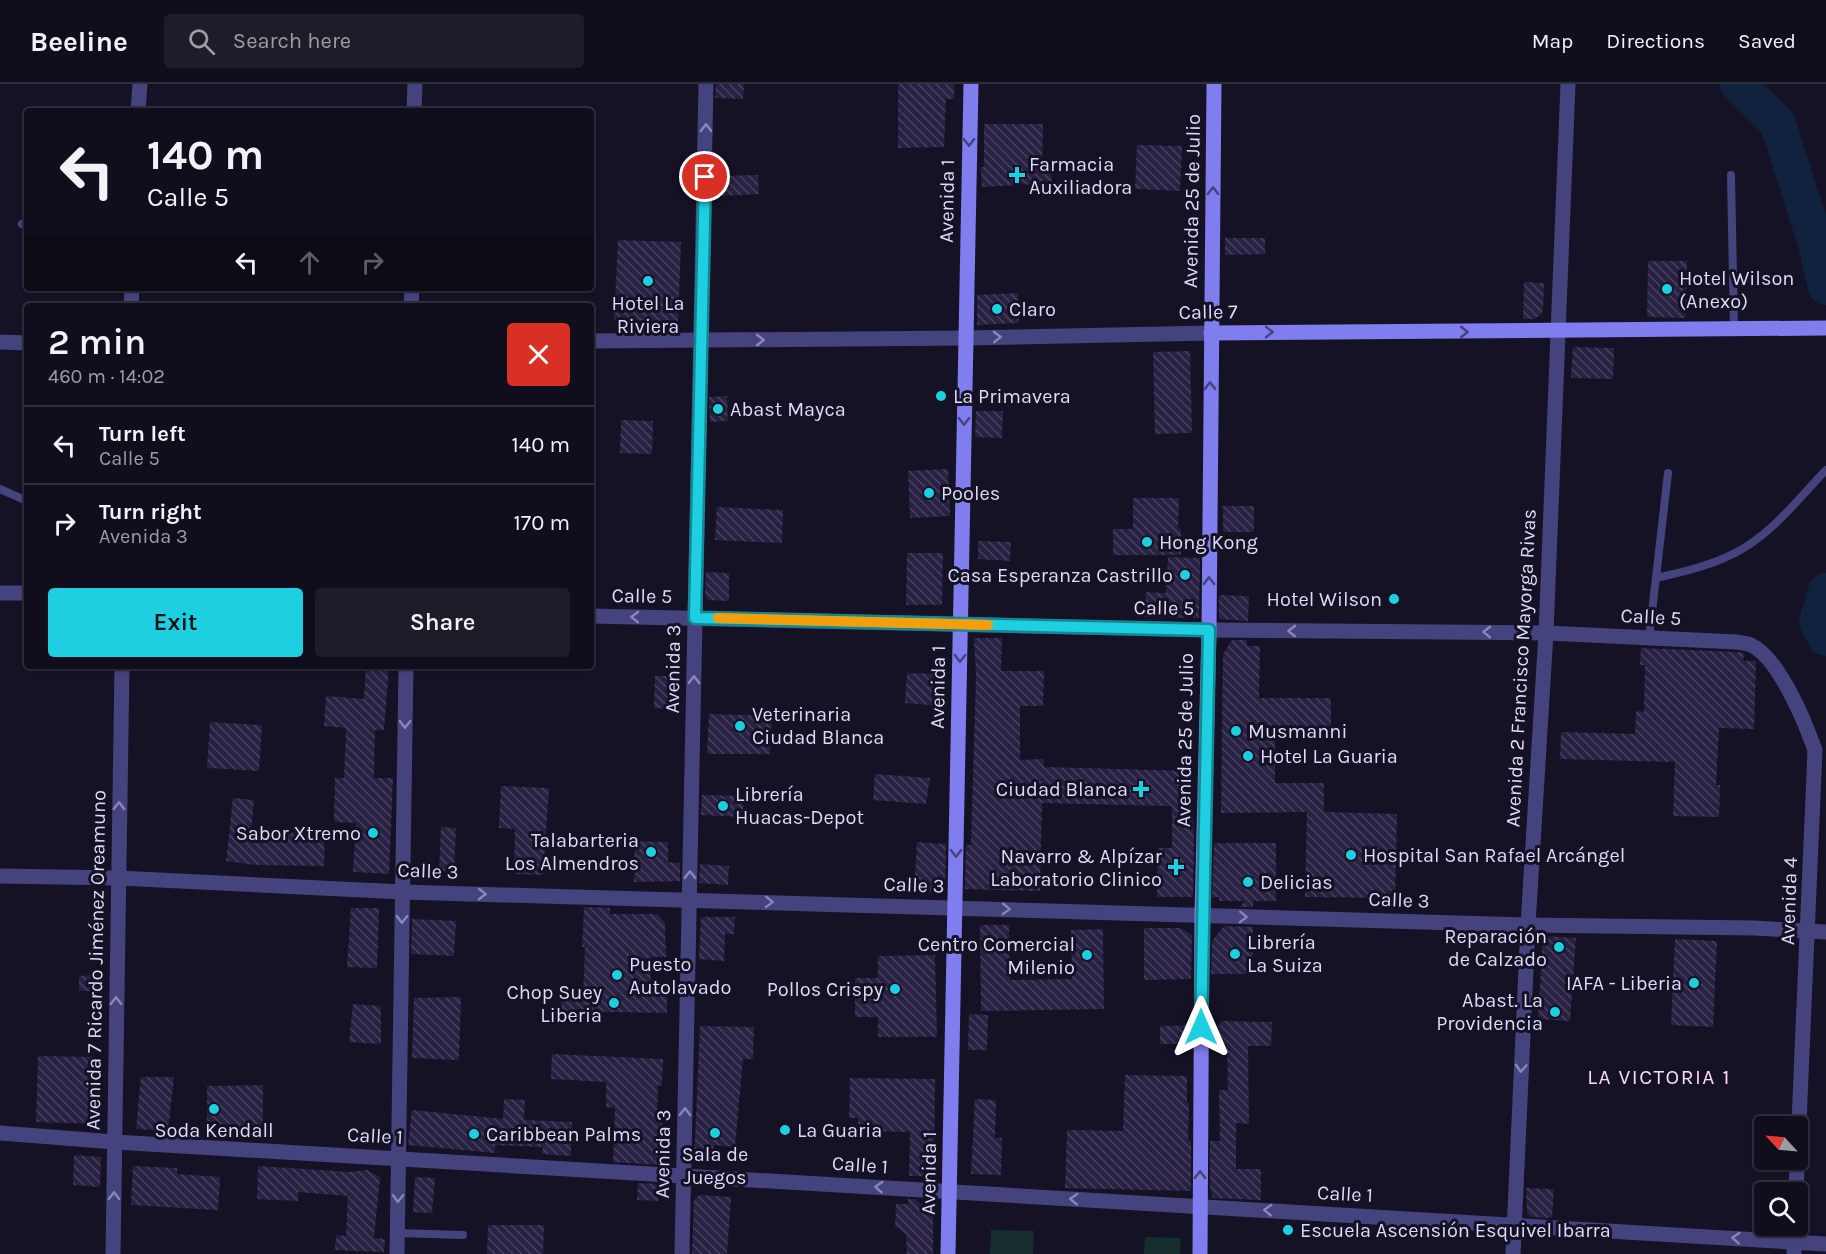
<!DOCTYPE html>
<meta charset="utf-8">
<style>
body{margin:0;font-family:Karla,sans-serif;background:#1e1c29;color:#f1f3f6;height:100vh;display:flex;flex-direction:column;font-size:22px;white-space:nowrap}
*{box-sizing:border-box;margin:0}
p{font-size:20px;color:#9c9ca3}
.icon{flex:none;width:33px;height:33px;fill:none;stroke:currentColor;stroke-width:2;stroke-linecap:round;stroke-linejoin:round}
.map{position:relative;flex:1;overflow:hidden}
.drawer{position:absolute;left:24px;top:219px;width:570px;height:366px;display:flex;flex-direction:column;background:#100e1c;border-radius:6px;box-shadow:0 2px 4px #0004,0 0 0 2px #302e3b}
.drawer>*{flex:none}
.guide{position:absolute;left:24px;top:24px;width:570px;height:183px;border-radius:6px;box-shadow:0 2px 4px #0004,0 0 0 2px #302e3b;background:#100e1c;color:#f1f3f6;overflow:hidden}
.needle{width:39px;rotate:296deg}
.controls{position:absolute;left:1754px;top:1032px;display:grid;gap:12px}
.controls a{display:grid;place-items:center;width:54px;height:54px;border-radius:6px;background:#100e1c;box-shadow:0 2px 4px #0004,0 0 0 2px #302e3b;font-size:30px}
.pin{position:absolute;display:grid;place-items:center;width:51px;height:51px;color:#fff;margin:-26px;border:3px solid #fff;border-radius:50%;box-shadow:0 2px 6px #0007}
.me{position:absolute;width:66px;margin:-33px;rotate:0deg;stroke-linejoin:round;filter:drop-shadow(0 0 4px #0008)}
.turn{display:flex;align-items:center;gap:21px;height:126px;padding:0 24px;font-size:27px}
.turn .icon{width:78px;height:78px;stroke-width:2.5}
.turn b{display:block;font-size:42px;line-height:51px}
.lanes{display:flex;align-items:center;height:57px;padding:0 24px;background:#0003;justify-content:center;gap:30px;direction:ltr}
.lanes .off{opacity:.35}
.round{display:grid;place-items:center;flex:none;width:63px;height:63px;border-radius:6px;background:#1e1c29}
.overview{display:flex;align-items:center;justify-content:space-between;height:102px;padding:0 24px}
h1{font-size:36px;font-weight:600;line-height:45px}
.cta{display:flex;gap:12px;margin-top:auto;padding:12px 24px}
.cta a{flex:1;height:69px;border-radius:6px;background:#1ecfe2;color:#111;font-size:24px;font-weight:600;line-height:69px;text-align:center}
.cta a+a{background:#1e1c29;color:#f1f3f6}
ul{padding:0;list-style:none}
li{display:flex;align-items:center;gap:18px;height:78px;padding:0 24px;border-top:2px solid #302e3b}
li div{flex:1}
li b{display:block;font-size:22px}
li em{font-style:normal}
header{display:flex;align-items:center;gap:36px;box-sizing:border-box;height:84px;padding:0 30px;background:#100e1c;border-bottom:2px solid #302e3b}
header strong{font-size:28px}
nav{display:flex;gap:33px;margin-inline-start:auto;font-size:21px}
.search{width:420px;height:54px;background:#1e1c29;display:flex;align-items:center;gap:15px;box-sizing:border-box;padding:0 21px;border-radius:6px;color:#9c9ca3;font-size:22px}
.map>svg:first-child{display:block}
</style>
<header>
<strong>Beeline</strong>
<div class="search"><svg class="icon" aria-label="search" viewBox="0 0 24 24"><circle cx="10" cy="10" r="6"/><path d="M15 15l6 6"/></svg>Search here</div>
<nav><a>Map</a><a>Directions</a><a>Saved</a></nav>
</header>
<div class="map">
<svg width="1826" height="1170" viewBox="0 0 1826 1170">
<defs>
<pattern id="building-back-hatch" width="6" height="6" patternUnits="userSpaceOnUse" patternTransform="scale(1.5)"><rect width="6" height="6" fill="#282143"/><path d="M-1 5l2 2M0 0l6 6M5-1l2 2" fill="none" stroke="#47415f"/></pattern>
</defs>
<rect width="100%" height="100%" fill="#151225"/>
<g fill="#162e2d">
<polygon points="991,1146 1034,1147 1033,1170 990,1170"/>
<polygon points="1145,1153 1181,1154 1180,1170 1144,1170"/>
</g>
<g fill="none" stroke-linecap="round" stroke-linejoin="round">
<g stroke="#11223f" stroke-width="36">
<polyline points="1738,0 1778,40 1817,163 1826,203"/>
<polyline points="1826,507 1817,538 1826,554"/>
</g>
</g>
<g fill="url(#building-back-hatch)">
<polygon points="716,0 744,0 743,15 715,14"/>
<polygon points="898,0 954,0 954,15 946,15 944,63 898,64"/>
<polygon points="984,40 1043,40 1042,80 1051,79 1052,99 982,103 981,83 984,83"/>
<polygon points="1137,61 1182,62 1180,107 1135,105"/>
<polygon points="758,91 759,110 718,112 717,92"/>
<polygon points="1225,154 1265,154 1265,170 1225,171"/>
<polygon points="618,156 681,158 678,238 614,236"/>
<polygon points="1648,177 1687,177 1686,234 1647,233"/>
<polygon points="1524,198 1544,199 1543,226 1541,231 1534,235 1523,235"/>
<polygon points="1018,209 1019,239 977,241 977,211"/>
<polygon points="1573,263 1614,264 1613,295 1571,294"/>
<polygon points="1190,267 1192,349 1155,350 1153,268"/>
<polygon points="727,312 728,337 710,338 709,313"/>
<polygon points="976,327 1003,327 1002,354 975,353"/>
<polygon points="621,336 653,337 652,370 620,369"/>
<polygon points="948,385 950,432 910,434 908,387"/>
<polygon points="1133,414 1179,414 1178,445 1181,445 1181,471 1113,471 1113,445 1133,445"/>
<rect x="1223" y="422" width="31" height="26"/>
<polygon points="717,423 783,426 782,459 715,456"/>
<polygon points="978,457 1011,458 1010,477 978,475"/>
<polygon points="907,469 943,469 942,521 906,521"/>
<polygon points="1168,473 1200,474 1199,534 1145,533 1146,508 1166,509"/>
<polygon points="706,488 729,489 729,517 708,516 705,512"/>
<polygon points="1219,511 1249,512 1248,537 1219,535"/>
<polygon points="974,554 1002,554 1001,587 1044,587 1043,622 1020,622 1020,676 1044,675 1044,683 1191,687 1191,731 1193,731 1194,759 1193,813 1157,813 1158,764 1172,764 1172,722 1042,719 1040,807 965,805 966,761 971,761 976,591"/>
<polygon points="1232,556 1247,556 1247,562 1260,562 1259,614 1331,614 1331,645 1275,645 1275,699 1324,699 1324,728 1397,730 1395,814 1305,813 1307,728 1221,729 1223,570"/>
<polygon points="1641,564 1736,568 1744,569 1743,577 1756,577 1754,645 1719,644 1716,701 1720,701 1719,733 1673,732 1675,678 1560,675 1561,648 1635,650 1636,627 1644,628 1645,581 1640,581"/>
<polygon points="366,582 389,582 384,646 375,646 374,694 393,694 389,790 353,788 356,739 334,738 335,694 344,694 346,644 324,642 326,612 364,615"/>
<polygon points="907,589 945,590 943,622 905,619"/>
<polygon points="655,592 673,592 672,625 654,624"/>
<polygon points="709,630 772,632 770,670 707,670"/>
<polygon points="210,638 262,641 259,687 207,684"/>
<polygon points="875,690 930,694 926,720 873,716"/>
<polygon points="501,702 549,704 543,791 514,790 515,745 499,744"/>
<polygon points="702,711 744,712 743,733 701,731"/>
<polygon points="233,714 254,716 251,747 304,749 304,745 325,746 324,782 255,781 226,777"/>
<polygon points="441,743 456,744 454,787 439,787"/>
<polygon points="635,757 668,758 668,778 680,779 680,797 634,798"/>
<polygon points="917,758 946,760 945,805 943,805 943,809 914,808"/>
<polygon points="1214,759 1276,759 1276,817 1253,817 1253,823 1240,823 1245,817 1219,817 1219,813 1212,813"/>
<polygon points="700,780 729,782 728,801 699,799"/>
<polygon points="584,823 610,824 610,830 657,830 665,839 666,873 651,873 650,911 667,910 667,929 561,927 562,908 583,909 585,863 582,863"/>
<polygon points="351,824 379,824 377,884 347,883"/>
<polygon points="701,833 735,833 734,850 725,850 724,877 699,875"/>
<polygon points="412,835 456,837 454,872 411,870"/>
<polygon points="980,841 1009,841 1010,896 1072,895 1071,846 1103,845 1104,925 981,927"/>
<polygon points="1224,842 1253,843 1253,890 1211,890 1212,857"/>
<polygon points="1144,844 1180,844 1192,851 1191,895 1144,896"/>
<polygon points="1543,852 1576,854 1570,937 1538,935"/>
<polygon points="1675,855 1717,857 1713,943 1671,941"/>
<polygon points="935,871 937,953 878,953 878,933 855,933 855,894 878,894 878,872"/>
<polygon points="98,891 98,907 79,907 79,892"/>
<polygon points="461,913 459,976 412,974 414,914"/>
<polygon points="353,920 381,922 381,960 349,958"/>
<polygon points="969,930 988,931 987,966 968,966"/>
<polygon points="1220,937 1272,938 1271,962 1248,962 1249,1040 1236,1039 1236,1085 1261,1085 1261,1116 1212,1114 1212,1107 1210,1107 1210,1057 1220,1057 1219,1006 1228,1006 1227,961 1211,960 1211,941 1220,941"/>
<polygon points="1192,941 1191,960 1160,960 1160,942"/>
<polygon points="700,942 754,943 753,975 743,975 735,1063 714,1061 711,1079 694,1077"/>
<polygon points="552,970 663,975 662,1002 658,1001 657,1036 662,1036 660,1081 613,1078 615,1024 606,1023 606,998 551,995"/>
<polygon points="38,972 93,973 92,1002 102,1003 100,1040 36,1038"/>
<polygon points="1125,991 1187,992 1187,1019 1189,1019 1188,1057 1191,1057 1191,1107 1065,1104 1067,1046 1123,1047"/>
<polygon points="141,993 174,993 168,1047 136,1045"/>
<polygon points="850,994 935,995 934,1087 928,1092 909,1092 910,1048 858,1047 858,1034 849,1034"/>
<polygon points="263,1001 263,1048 207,1047 207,1002"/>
<polygon points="504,1015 525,1016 524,1036 572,1038 571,1072 542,1070 543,1063 495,1061 495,1069 408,1061 412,1026 503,1035"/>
<polygon points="975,1015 996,1016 995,1054 1002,1054 1001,1091 971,1090"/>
<polygon points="74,1071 101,1073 100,1103 73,1101"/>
<polygon points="133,1082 177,1084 177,1090 220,1093 218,1126 131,1121"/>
<polygon points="258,1082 350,1088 367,1086 380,1093 374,1154 385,1155 384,1168 335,1166 336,1151 346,1152 348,1112 298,1108 298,1117 257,1115"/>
<polygon points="415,1093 435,1094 432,1129 413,1128"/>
<polygon points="638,1099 659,1100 658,1117 637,1116"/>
<polygon points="1526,1104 1554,1105 1552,1134 1531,1133 1527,1129"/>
<polygon points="699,1111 731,1113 727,1170 692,1170 694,1116"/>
<polygon points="908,1115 915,1115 933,1131 933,1170 907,1170 906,1150 895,1142 896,1120 908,1120"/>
<polygon points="488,1141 544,1141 543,1170 487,1170"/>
</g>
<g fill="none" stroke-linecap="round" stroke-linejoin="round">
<g stroke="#45437e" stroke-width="8">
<polyline points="1731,91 1734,245"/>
<polyline points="22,140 27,140"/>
<polyline points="0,405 27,417"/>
<path d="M1656 494C1682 488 1710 482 1735 469 1771 451 1798 415 1826 386"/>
<polyline points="1649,554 1668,389"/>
<polyline points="397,1149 463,1151"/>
</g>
<g stroke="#45437e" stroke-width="15">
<polyline points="138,27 140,0"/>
<polyline points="414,27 415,0"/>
<polyline points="131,222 132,204"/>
<polyline points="411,222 412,204"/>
<polyline points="591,257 966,254 1211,249"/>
<polyline points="0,258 27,259"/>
<polyline points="0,509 27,509"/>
<path d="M591 532 1209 546 1546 549 1737 558C1741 559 1747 559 1751 561 1779 574 1805 638 1815 666L1796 1108"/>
<polyline points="0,792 118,794 403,808 1528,841 1754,844 1826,848"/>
<polyline points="0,1049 115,1058 1826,1160"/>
<polyline points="113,1170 122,582"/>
<polyline points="397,1170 406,582"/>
<polyline points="682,1170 706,0"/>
<polyline points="1513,1170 1528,841 1546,549 1568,0"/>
<polyline points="1794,1170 1795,1142"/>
</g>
<g stroke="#807dee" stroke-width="15">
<polyline points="1211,249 1826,244"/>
<polyline points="948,1170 971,0"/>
<polyline points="1200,1170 1202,831 1209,546 1214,0"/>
</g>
</g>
<defs><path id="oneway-chevron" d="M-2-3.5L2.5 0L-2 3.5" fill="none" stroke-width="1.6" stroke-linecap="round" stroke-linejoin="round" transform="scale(1.5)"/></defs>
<g stroke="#8a87b6">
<use href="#oneway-chevron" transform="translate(706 44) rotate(-89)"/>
<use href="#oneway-chevron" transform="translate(997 253) rotate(-1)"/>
<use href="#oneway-chevron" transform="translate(760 256) rotate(-1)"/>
<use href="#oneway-chevron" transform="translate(635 533) rotate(-179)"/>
<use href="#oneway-chevron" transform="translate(1292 547) rotate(-179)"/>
<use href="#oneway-chevron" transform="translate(1487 548) rotate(-179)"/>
<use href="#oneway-chevron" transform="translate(694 596) rotate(-89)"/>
<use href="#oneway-chevron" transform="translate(405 640) rotate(91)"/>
<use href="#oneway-chevron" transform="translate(119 722) rotate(-89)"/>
<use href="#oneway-chevron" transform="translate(690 791) rotate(-89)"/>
<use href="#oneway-chevron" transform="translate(482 810) rotate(1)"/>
<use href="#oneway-chevron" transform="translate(769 818) rotate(2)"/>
<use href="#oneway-chevron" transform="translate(1006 825) rotate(2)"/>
<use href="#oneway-chevron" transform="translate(1243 833) rotate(2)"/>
<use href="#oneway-chevron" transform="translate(402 835) rotate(91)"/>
<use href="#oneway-chevron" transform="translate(116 917) rotate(-89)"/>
<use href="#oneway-chevron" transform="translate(1521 984) rotate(93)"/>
<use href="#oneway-chevron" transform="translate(685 1028) rotate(-89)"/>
<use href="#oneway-chevron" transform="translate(879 1103) rotate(-176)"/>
<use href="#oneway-chevron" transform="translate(114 1112) rotate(-89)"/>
<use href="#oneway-chevron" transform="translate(398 1114) rotate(91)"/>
<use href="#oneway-chevron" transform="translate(1074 1115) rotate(-177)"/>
<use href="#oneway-chevron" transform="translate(1268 1126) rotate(-177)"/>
<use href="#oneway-chevron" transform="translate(1736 1154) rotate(-177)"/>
</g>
<g stroke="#45427f">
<use href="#oneway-chevron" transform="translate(969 58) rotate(91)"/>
<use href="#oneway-chevron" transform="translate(1213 107) rotate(-89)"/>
<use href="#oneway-chevron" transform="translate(1269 248)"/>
<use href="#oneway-chevron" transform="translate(1464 248)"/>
<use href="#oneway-chevron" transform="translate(1210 302) rotate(-90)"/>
<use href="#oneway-chevron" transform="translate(964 337) rotate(91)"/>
<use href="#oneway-chevron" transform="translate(1209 497) rotate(-90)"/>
<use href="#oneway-chevron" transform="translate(960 574) rotate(91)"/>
<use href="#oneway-chevron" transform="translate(956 769) rotate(91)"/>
<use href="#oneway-chevron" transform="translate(1200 1091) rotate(-90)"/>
</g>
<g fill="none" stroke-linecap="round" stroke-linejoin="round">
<g stroke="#148793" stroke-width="15">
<polyline id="route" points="705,93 695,534 1209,546 1201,943"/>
</g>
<use href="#route" stroke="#1ecfe2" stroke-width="10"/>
<polyline stroke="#f59e0b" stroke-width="10" points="718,534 988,541"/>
</g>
<g fill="#1ecfe2" stroke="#151225" stroke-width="2">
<path d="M1014 82h6v6h6v6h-6v6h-6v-6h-6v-6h6z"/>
<circle cx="648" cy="197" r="6"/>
<circle cx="1667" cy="205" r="6"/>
<circle cx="997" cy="225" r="6"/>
<circle cx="941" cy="312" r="6"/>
<circle cx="718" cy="325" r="6"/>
<circle cx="929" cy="409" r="6"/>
<circle cx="1147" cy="458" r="6"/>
<circle cx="1185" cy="491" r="6"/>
<circle cx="1394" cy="515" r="6"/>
<circle cx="740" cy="642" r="6"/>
<circle cx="1236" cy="647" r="6"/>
<circle cx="1248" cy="672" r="6"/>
<path d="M1138 696h6v6h6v6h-6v6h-6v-6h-6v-6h6z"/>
<circle cx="723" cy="722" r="6"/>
<circle cx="373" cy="749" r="6"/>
<circle cx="651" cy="768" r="6"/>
<circle cx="1351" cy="771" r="6"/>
<path d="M1173 774h6v6h6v6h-6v6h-6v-6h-6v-6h6z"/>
<circle cx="1248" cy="798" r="6"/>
<circle cx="1559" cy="863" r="6"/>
<circle cx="1235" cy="870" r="6"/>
<circle cx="1087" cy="871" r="6"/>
<circle cx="617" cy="891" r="6"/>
<circle cx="1694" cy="899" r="6"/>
<circle cx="895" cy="905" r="6"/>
<circle cx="614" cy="919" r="6"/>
<circle cx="1555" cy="928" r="6"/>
<circle cx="214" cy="1025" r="6"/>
<circle cx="785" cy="1046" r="6"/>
<circle cx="715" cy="1049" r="6"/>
<circle cx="474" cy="1050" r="6"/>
<circle cx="1288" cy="1146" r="6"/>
</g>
<g text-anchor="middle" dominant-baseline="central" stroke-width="6" stroke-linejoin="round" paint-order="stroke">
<g font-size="20" fill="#dedafa" stroke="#151225" text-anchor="start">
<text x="1029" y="80">Farmacia<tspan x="1029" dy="23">Auxiliadora</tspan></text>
<text x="1679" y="194">Hotel Wilson<tspan x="1679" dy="23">(Anexo)</tspan></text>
<text x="648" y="219" text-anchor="middle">Hotel La<tspan x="648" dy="23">Riviera</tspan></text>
<text x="1009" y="225">Claro</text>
<text x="953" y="312">La Primavera</text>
<text x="730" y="325">Abast Mayca</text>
<text x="941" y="409">Pooles</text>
<text x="1159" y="458">Hong Kong</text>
<text x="1173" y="491" text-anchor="end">Casa Esperanza Castrillo</text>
<text x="1382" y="515" text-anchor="end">Hotel Wilson</text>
<text x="752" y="630">Veterinaria<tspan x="752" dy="23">Ciudad Blanca</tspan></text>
<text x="1248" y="647">Musmanni</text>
<text x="1260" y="672">Hotel La Guaria</text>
<text x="1128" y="705" text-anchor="end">Ciudad Blanca</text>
<text x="735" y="710">Librería<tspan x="735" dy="23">Huacas-Depot</tspan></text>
<text x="361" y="749" text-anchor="end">Sabor Xtremo</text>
<text x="639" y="756" text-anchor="end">Talabarteria<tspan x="639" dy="23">Los Almendros</tspan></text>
<text x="1363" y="771">Hospital San Rafael Arcángel</text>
<text x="1162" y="772" text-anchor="end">Navarro &amp; Alpízar<tspan x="1162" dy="23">Laboratorio Clinico</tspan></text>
<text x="1260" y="798">Delicias</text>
<text x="1547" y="852" text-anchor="end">Reparación<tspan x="1547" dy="23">de Calzado</tspan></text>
<text x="1247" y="858">Librería<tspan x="1247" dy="23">La Suiza</tspan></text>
<text x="1075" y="860" text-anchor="end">Centro Comercial<tspan x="1075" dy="23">Milenio</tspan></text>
<text x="629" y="880">Puesto<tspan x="629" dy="23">Autolavado</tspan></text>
<text x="1682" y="899" text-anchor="end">IAFA - Liberia</text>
<text x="883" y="905" text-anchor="end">Pollos Crispy</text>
<text x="602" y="908" text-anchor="end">Chop Suey<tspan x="602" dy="23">Liberia</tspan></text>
<text x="1543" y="916" text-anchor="end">Abast. La<tspan x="1543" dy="23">Providencia</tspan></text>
<text x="214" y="1046" text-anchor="middle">Soda Kendall</text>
<text x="797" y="1046">La Guaria</text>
<text x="486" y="1050">Caribbean Palms</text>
<text x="715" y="1070" text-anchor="middle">Sala de<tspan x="715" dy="23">Juegos</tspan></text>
<text x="1300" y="1146">Escuela Ascensión Esquivel Ibarra</text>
</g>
<g font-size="20" fill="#dedafa" stroke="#151225">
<text transform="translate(947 117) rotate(-89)">Avenida 1</text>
<text transform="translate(1192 117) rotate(-89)">Avenida 25 de Julio</text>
<text transform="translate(1208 228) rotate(-1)">Calle 7</text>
<text transform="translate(642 512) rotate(1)">Calle 5</text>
<text transform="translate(1164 524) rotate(1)">Calle 5</text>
<text transform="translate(1651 533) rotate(3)">Calle 5</text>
<text transform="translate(1521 584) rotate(-87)">Avenida 2 Francisco Mayorga Rivas</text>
<text transform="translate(673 585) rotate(-89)">Avenida 3</text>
<text transform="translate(938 603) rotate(-89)">Avenida 1</text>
<text transform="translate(1185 656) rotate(-89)">Avenida 25 de Julio</text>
<text transform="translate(428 787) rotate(2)">Calle 3</text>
<text transform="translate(914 801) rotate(2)">Calle 3</text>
<text transform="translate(1399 816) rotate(2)">Calle 3</text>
<text transform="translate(1789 817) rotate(-88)">Avenida 4</text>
<text transform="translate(96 876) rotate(-89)">Avenida 7 Ricardo Jiménez Oreamuno</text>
<text transform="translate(375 1052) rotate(3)">Calle 1</text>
<text transform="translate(663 1070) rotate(-89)">Avenida 3</text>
<text transform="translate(860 1081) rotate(4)">Calle 1</text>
<text transform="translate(929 1089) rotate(-89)">Avenida 1</text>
<text transform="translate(1345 1110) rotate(3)">Calle 1</text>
</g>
<g font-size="21" letter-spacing="1.5" fill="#fbdcf0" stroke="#151225">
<text x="1659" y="993">LA VICTORIA 1</text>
</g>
</g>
</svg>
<div class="controls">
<a><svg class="needle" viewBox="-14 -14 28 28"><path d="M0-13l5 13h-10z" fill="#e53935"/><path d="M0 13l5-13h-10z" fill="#9c9ca3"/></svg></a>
<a><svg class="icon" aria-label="search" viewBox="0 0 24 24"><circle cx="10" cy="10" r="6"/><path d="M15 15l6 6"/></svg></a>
</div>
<div class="pin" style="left:705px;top:93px;background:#d93025"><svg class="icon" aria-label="arrive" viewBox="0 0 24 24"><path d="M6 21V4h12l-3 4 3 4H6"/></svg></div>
<svg class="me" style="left:1201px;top:943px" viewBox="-20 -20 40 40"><path d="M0-17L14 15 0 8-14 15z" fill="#1ecfe2" stroke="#fff" stroke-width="4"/></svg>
<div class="guide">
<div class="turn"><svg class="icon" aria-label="left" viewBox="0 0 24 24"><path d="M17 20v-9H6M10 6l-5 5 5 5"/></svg><div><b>140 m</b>Calle 5</div></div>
<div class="lanes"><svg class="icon" aria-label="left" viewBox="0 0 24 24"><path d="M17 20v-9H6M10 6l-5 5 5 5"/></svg><svg class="icon off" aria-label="ahead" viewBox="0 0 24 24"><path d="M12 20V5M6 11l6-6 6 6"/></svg><svg class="icon off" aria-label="right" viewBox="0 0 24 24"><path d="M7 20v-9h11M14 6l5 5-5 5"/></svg></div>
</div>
<section class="drawer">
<div class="overview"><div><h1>2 min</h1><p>460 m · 14:02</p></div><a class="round" style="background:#d93025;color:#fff"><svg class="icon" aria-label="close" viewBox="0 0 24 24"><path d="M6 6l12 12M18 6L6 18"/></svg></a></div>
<ul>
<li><svg class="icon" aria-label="left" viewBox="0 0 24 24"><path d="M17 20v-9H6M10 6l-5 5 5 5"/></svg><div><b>Turn left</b><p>Calle 5</p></div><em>140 m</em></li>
<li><svg class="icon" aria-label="right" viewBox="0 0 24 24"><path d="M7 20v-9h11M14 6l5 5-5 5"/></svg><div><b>Turn right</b><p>Avenida 3</p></div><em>170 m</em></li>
</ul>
<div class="cta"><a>Exit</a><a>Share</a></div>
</section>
</div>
